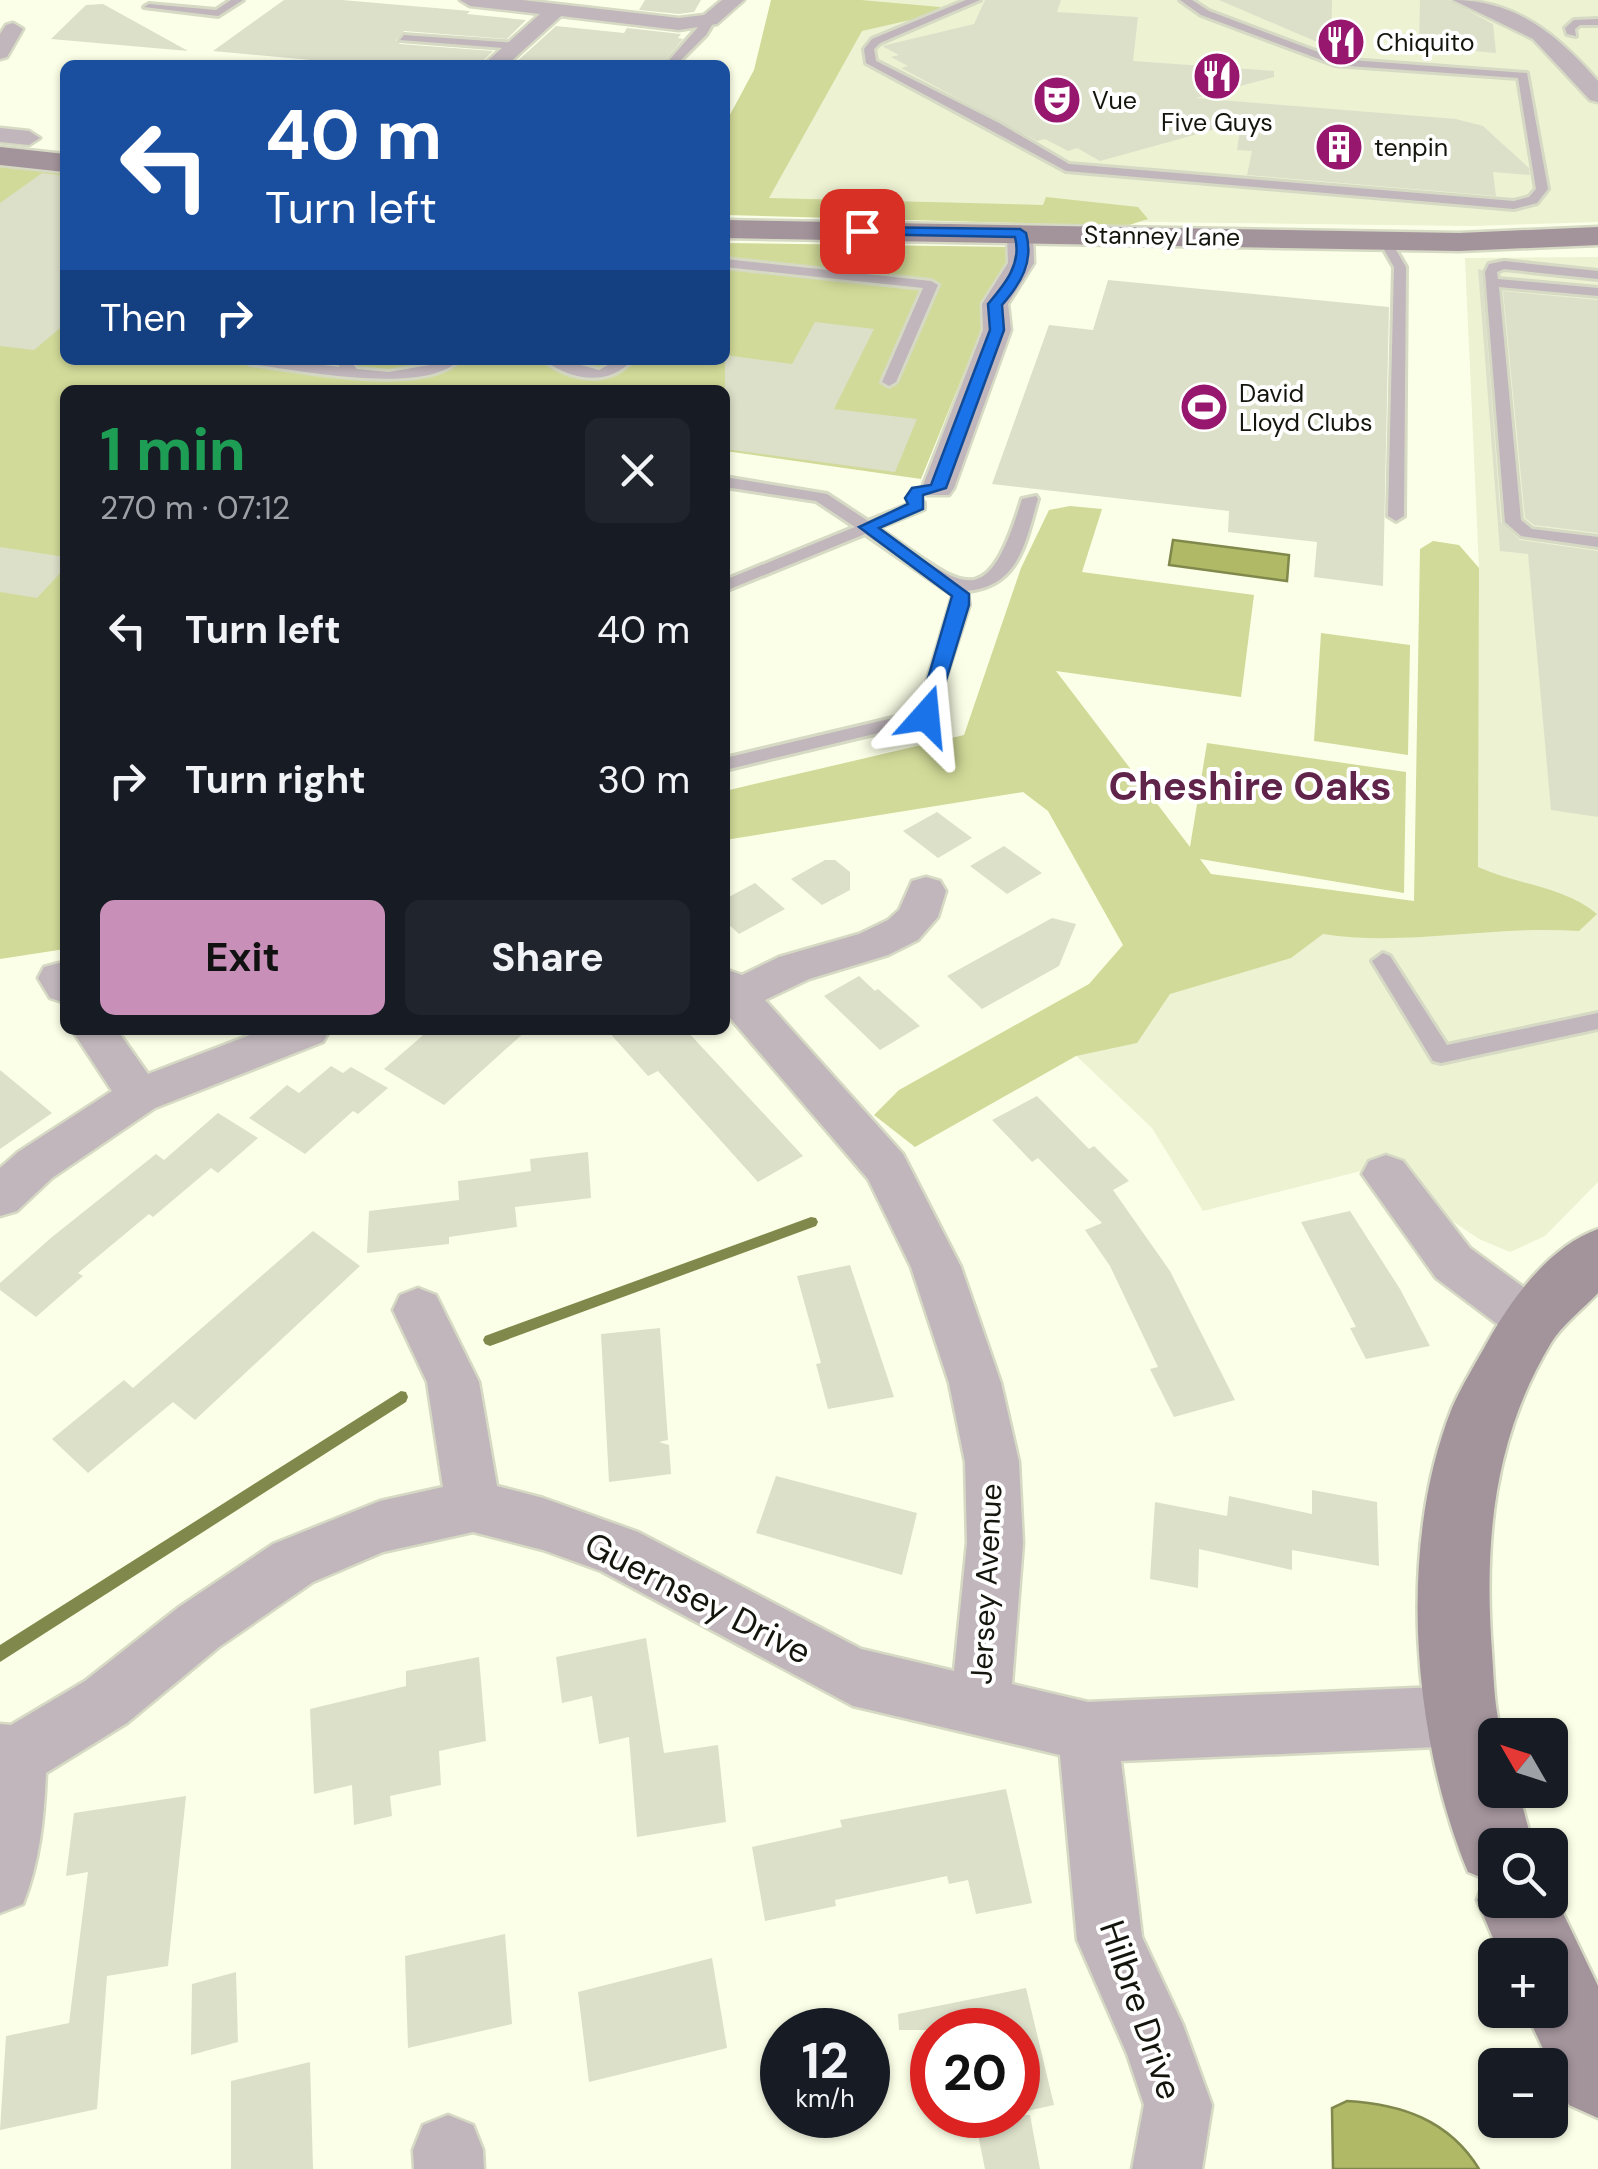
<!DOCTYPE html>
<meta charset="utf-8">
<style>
body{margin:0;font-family:"DM Sans",sans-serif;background:#20242c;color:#f1f3f6;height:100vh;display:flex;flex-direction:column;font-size:38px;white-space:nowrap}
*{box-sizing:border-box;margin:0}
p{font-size:32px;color:#9ea1a6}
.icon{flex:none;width:55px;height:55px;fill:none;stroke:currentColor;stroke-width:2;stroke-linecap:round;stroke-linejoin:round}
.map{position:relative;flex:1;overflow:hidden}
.sheet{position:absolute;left:60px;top:385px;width:670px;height:650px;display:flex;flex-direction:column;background:#171b24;border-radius:15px;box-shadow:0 2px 8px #0004}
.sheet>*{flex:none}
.banner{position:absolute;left:60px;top:60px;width:670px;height:305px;border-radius:15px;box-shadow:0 2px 8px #0004;background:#1a4fa0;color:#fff;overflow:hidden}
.needle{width:65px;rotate:309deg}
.tools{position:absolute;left:1478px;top:1718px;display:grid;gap:20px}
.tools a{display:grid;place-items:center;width:90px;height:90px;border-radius:15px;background:#171b24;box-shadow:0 2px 8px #0004;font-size:50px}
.speed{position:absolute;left:760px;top:2008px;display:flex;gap:20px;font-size:50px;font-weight:700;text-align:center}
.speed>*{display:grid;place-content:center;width:130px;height:130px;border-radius:50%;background:#171b24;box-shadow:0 2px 8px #0004;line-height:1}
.speed small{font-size:25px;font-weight:400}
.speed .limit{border:15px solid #d22;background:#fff;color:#111}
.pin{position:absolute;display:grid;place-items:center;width:85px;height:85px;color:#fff;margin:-42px;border-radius:20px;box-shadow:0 5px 15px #0006}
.me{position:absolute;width:110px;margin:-55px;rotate:18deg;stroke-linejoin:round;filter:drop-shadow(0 0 8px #0008)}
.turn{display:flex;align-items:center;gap:35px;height:210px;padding:0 40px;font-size:45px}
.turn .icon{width:130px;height:130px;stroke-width:2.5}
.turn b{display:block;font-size:70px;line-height:85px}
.then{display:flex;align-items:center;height:95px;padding:0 40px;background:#0003;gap:20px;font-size:38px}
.round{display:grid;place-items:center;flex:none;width:105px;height:105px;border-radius:15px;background:#20242c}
.headline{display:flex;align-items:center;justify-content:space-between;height:170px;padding:0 40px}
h1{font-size:60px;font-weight:700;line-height:75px;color:#1e9e55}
.button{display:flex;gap:20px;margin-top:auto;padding:20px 40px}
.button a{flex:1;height:115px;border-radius:15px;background:#c890b9;color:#111;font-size:40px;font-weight:700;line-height:115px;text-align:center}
.button a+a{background:#20242c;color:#f1f3f6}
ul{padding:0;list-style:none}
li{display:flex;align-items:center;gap:30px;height:150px;padding:0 40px}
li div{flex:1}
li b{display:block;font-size:38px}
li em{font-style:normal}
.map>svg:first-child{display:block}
</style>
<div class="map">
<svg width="1598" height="2169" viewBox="0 0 1598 2169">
<rect width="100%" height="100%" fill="#fbffe7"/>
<g fill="#edf2d3">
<polygon points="856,0 1598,0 1598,222 1470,226 1072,221 725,200"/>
<polygon points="1598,257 1598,1182 1545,1236 1510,1252 1479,1239 1442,1214 1396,1162 1203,1211 1152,1128 1045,1026 1179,954 1476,897 1479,568 1465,258"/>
</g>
<g fill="#d1da98">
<polygon points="771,0 861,0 940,7 941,13 862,31 769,198 1043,205 1046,197 1138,207 1148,219 1126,226 725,215 725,124 754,70"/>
<polygon points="0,165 65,172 65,360 725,360 725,243 1015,247 921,479 725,451 725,390 65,390 65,949 0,959"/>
<path d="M1070 506 1102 509 1082 572 1254 595 1241 697 1056 671 1190 847 1207 743 1406 772 1404 893 1200 859 1211 874 1414 901 1420 549 1433 541 1459 545 1479 568 1478 867C1518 885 1563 886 1597 914L1579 931C1493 925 1405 947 1323 934L1291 958 1170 994 1137 1043 1076 1056 915 1147 874 1115 899 1090 1089 984 1123 945 1048 811 1023 792 725 840V791L964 735 1021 568 1049 510Z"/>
<polygon points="1321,633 1410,645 1408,755 1314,741"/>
</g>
<g fill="#b0ba66" stroke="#81884b" stroke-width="2.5">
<polygon points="1173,540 1289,555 1287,581 1169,565"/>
<path d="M1347 2101C1401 2104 1449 2120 1479 2169H1333L1332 2108Z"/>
</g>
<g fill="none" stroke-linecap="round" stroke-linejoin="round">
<g fill="#81884b" fill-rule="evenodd">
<polygon points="811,1217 816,1218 818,1222 816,1226 490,1346 485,1344 483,1340 485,1336"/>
<polygon points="401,1391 406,1392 408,1397 406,1402 0,1662 0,1645"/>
</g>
</g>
<g fill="#dce0c9">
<polygon points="284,0 342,0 470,11 467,14 526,20 507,39 404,31 396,40 400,44 493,51 479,65 365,65 213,51"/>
<polygon points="645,0 701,0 694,12 679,14 639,10"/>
<polygon points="985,0 1061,0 1057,12 1138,17 1133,61 1274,71 1274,77 1196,98 1456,119 1483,126 1529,168 1530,175 1493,172 1496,196 1247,175 1252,151 1237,150 1241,122 1100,161 1077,148 1068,151 1045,139 1037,141 901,68 908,66 891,57 899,55 882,46 974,24"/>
<polygon points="1219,0 1332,0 1331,48"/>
<polygon points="1420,0 1449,0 1493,24 1496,53 1419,46"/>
<polygon points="103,4 188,51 51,39 86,5"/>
<polygon points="556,26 624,33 627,28 681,34 678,38 683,39 661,65 513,65"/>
<polygon points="42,173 65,176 65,324 34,350 0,346 0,203"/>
<polygon points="1478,269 1482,270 1501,522 1520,540 1598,551 1598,817 1551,810 1528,554 1500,551"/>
<polygon points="1108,280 1389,307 1383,586 1314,577 1317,542 1228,532 1229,511 992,484 1049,325 1093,330"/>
<polygon points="1503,291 1598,300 1598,533 1534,525 1525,518"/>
<polygon points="815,322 874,329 834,409 917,419 895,472 725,449 725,355 792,364"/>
<polygon points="0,547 65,557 65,568 37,598 0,592"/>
<polygon points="937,812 972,838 938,858 903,831"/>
<polygon points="1004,846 1042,873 1007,894 970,866"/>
<polygon points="825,860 835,860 850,872 850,890 822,905 791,879"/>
<polygon points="755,883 785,909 739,934 725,921 725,899"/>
<polygon points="1052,918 1076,924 1059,966 982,1009 947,976"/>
<polygon points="859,976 875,991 878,989 920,1026 880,1050 824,996"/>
<polygon points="429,1030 527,1030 444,1105 384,1069"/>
<polygon points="607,1030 686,1030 803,1156 758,1182 658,1071 648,1076"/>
<polygon points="331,1066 343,1073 351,1067 388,1088 358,1114 353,1111 305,1154 249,1118 287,1085 299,1093"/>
<polygon points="0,1070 52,1113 0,1149"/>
<polygon points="1037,1096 1089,1149 1094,1146 1129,1181 1113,1190 1170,1271 1235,1400 1174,1417 1150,1369 1158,1367 1110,1266 1085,1230 1102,1223 1038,1158 1032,1162 992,1120"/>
<polygon points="218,1113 258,1138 218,1173 211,1168 153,1217 149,1214 78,1273 83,1276 36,1317 0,1290 0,1283 52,1237 156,1154 164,1160"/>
<polygon points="588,1152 591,1198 515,1207 517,1227 449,1237 449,1244 367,1253 369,1211 459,1200 458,1181 531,1171 530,1159"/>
<polygon points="1350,1211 1400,1289 1430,1346 1366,1359 1350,1328 1356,1327 1301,1222"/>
<polygon points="313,1231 360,1266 195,1420 173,1402 88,1473 52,1439 124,1380 133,1388"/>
<polygon points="850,1265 894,1397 828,1409 816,1364 821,1363 797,1276"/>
<polygon points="660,1328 668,1440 659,1442 669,1445 671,1474 609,1482 601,1334"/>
<polygon points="776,1476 917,1513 902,1575 756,1533"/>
<polygon points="1312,1490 1377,1502 1379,1566 1292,1550 1292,1570 1199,1549 1198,1588 1150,1579 1155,1502 1227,1516 1229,1496 1312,1514"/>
<polygon points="646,1638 664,1753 718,1745 726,1822 637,1837 629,1737 599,1744 592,1696 562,1703 556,1657"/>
<polygon points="479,1657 486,1741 439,1751 441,1785 390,1796 392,1816 354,1825 352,1785 314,1794 310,1709 406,1686 406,1671"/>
<polygon points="1006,1789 1032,1903 976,1914 968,1880 949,1884 947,1876 835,1900 836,1906 765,1921 752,1847 842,1827 840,1820"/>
<polygon points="186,1796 168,1966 107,1976 97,2109 0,2130 6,2036 69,2023 88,1872 66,1876 74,1813"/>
<polygon points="505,1934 512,2024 408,2048 405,1956"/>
<polygon points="712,1958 727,2048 589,2082 578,1992"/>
<polygon points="236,1972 238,2042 191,2055 192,1984"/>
<polygon points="1026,1988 1054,2105 1018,2113 1018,2030 899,2030 898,2014"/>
<polygon points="310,2062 313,2169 231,2169 231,2081"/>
<polygon points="974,2115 1030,2115 1040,2169 985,2169"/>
</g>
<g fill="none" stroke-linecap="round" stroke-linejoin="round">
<g stroke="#d6dac4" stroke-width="6">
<g id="lane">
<polygon points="231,0 243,0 218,16 144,7 149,4 216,10"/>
<polygon points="966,0 980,0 880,43 874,49 876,61 999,123 1069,164 1514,201 1529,197 1536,189 1518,78 1335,65 1201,15 1180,0 1192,0 1209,11 1337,59 1527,73 1548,189 1537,203 1514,209 1066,171 866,63 864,49 872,39"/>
<polygon points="706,18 715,20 706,35 676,65 665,65"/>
<polygon points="1598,19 1598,25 1580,25 1575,29 1576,36 1567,34 1565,28 1574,20"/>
<polygon points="404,35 516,43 521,46 516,49 400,40"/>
<polygon points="1385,237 1389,238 1406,267 1404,516 1396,521 1388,516 1394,267 1379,241"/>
<polygon points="725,259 931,281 938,285 896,382 889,386 882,382 923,288 725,267"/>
<polygon points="1504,261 1598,271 1598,279 1504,269 1497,272 1498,279 1598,288 1598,296 1499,287 1521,520 1532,529 1598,537 1598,547 1521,536 1505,522 1485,272 1489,264"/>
<path d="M243 360H283L340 367 334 360H349L357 369 389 372 459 360C426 396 296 370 250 364Z"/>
<path d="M544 360H563L599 370 617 360H632C609 387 570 380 544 360Z"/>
<path d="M725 477 827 494 868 521 912 503H924V509L878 528C963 585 985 620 1022 499L1036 496 1038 499C1025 542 1020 586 967 591L969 605 932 720 725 770V758L918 712 953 595 865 534 725 591V580L855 527 816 501 725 487Z"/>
<polygon points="1383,953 1390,956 1447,1045 1598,1013 1598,1029 1441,1063 1433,1061 1372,961"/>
</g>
</g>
<g stroke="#d6dac4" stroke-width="5">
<g id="street">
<polygon points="460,0 522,0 679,18 704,15 722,0 744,0 717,24 679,30 561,16 507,65 483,65 540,14 470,6"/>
<path d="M1453 0C1516 0 1558 35 1598 81V102L1590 100 1533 39Z"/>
<polygon points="13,23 23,29 7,57 0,59 0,34 6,25"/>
<polygon points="0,128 29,131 40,138 29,145 0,142"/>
<polygon points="1020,225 1033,233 1034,263 1008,304 1011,330 954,488 949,495 927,495 922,488 983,330 982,304 1008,263 1007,233"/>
<path d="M926 877 940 881 946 891 938 917 918 940 888 955 809 979 765 1000 903 1154 961 1267 1001 1383 1019 1462 1023 1543 1012 1684 1088 1702 1460 1686 1481 1695 1490 1716 1481 1737 1460 1746 1121 1761 1142 1937 1183 2025 1212 2105 1202 2169H1132L1144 2105 1127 2054 1077 1940 1060 1755 853 1706 601 1571 543 1550 473 1532 383 1552 313 1582 219 1647 127 1723 46 1773C44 1818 40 1861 23 1904L0 1913V1724L11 1725 85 1681 179 1607 273 1544 380 1501 443 1487 427 1382 393 1310 400 1295 418 1288 436 1295 479 1382 497 1486 543 1498 638 1532 861 1649 954 1671 967 1543 965 1462 949 1383 911 1267 868 1179 725 1012V969L742 975 779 957 859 934 888 920 899 910 912 881Z"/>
<polygon points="59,963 65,964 65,1003 50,998 38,978 44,967"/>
<polygon points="72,1030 117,1030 148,1074 263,1030 330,1030 323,1042 155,1108 52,1178 17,1211 0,1216 0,1168 18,1152 112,1091"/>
<polygon points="1386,1155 1403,1161 1470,1248 1549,1306 1556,1321 1549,1336 1531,1343 1513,1336 1436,1278 1362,1174 1369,1161"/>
<polygon points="448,2115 473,2125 483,2150 484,2169 414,2169 413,2150 423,2125"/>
</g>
</g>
<g stroke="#d6dac4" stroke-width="5">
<g id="secondary">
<polygon points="0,147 65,154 65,172 0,165"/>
<polygon points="725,220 1459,233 1598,227 1598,245 1459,251 725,238"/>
<path d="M1598 1229V1293C1583 1309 1562 1325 1551 1343 1493 1439 1484 1542 1492 1652 1494 1680 1494 1708 1502 1735H1495V1790H1518L1533 1845H1495V1900H1550V1886L1598 1986V2118L1569 2105 1525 2010H1550V1955H1500L1477 1900 1485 1879 1468 1872C1412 1737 1397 1546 1452 1408 1462 1385 1476 1363 1488 1341 1512 1298 1550 1246 1598 1229Z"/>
</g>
</g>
<use href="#lane" fill="#c0b6bb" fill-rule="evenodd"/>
<use href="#street" fill="#c0b6bb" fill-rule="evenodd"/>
<use href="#secondary" fill="#a3939b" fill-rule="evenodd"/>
</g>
<path fill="#1a73e8" stroke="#114b97" stroke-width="2.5" d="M862 227 1020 229 1026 233C1034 262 1021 283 1002 305L1004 330 946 488 923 495V509L879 528 969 594V605L935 716 926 721 917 716 952 596 859 527 908 504 905 498 912 488 931 485 990 330 988 304C1005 284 1022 264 1015 237L857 234V229Z"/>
<defs>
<g id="restaurant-disc" transform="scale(2.5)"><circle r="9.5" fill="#97176e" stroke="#fff"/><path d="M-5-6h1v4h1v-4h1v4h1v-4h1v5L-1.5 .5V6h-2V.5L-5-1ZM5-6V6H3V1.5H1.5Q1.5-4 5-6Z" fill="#fff"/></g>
<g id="theatre-disc" transform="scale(2.5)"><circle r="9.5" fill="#97176e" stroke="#fff"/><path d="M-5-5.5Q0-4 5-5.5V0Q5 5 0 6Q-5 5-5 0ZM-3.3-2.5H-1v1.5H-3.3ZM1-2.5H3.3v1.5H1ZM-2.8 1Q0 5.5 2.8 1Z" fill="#fff"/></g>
<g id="building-disc" transform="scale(2.5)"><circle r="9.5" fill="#97176e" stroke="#fff"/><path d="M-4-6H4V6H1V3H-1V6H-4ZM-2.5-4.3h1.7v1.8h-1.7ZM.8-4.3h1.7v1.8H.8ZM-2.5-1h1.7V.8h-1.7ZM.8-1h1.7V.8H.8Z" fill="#fff"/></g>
<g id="stadium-disc" transform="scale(2.5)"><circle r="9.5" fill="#97176e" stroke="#fff"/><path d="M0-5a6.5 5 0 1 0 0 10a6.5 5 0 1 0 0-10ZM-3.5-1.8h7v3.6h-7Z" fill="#fff"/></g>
</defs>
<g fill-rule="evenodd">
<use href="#restaurant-disc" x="1341" y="42"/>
<use href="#restaurant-disc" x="1217" y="76"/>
<use href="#theatre-disc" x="1057" y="100"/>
<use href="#building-disc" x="1339" y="147"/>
<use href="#stadium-disc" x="1204" y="407"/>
</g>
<g text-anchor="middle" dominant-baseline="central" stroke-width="8" stroke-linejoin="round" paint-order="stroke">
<g font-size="25" fill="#14150d" stroke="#fff" text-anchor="start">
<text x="1376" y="42">Chiquito</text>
<text x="1092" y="100">Vue</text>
<text x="1217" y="122" text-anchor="middle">Five Guys</text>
<text x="1374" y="147">tenpin</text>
<text x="1239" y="393">David<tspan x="1239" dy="29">Lloyd Clubs</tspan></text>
</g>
<g font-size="25" fill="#14150d" stroke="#fff">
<text transform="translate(1162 236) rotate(1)">Stanney Lane</text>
</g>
<g font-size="30" fill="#14150d" stroke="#fff">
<text transform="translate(986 1584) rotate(-87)">Jersey Avenue</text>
</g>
<g font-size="35" fill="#14150d" stroke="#fff">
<text transform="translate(698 1598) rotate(27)">Guernsey Drive</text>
<text transform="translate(1141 2010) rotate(71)">Hilbre Drive</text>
</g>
<g font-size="40" font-weight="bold" fill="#602349" stroke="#fff">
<text x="1250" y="786">Cheshire Oaks</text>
</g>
</g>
</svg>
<div class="tools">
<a><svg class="needle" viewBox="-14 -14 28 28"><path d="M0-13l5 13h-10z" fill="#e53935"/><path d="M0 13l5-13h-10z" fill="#9ea1a6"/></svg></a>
<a><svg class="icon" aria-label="search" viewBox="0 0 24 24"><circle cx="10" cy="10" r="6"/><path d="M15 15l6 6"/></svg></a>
<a>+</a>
<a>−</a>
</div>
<div class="speed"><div>12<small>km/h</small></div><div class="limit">20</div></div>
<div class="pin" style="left:862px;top:231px;background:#d93025"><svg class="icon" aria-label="arrive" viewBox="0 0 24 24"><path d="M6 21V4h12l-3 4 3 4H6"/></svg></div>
<svg class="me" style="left:926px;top:716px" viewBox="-20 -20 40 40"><path d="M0-17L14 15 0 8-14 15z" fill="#1a73e8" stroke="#fff" stroke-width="4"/></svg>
<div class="banner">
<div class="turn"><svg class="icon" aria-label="left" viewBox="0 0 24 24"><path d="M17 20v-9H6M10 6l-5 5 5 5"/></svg><div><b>40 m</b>Turn left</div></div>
<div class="then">Then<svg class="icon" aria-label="right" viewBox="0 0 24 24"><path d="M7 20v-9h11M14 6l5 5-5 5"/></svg></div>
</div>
<section class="sheet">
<div class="headline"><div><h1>1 min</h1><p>270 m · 07:12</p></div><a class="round"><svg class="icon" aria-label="close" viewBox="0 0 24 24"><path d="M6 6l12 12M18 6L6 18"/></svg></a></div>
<ul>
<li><svg class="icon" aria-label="left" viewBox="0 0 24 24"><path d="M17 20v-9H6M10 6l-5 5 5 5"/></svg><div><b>Turn left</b></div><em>40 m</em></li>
<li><svg class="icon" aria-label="right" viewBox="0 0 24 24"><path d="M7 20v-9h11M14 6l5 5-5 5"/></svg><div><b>Turn right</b></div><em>30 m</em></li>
</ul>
<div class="button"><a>Exit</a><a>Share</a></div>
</section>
</div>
